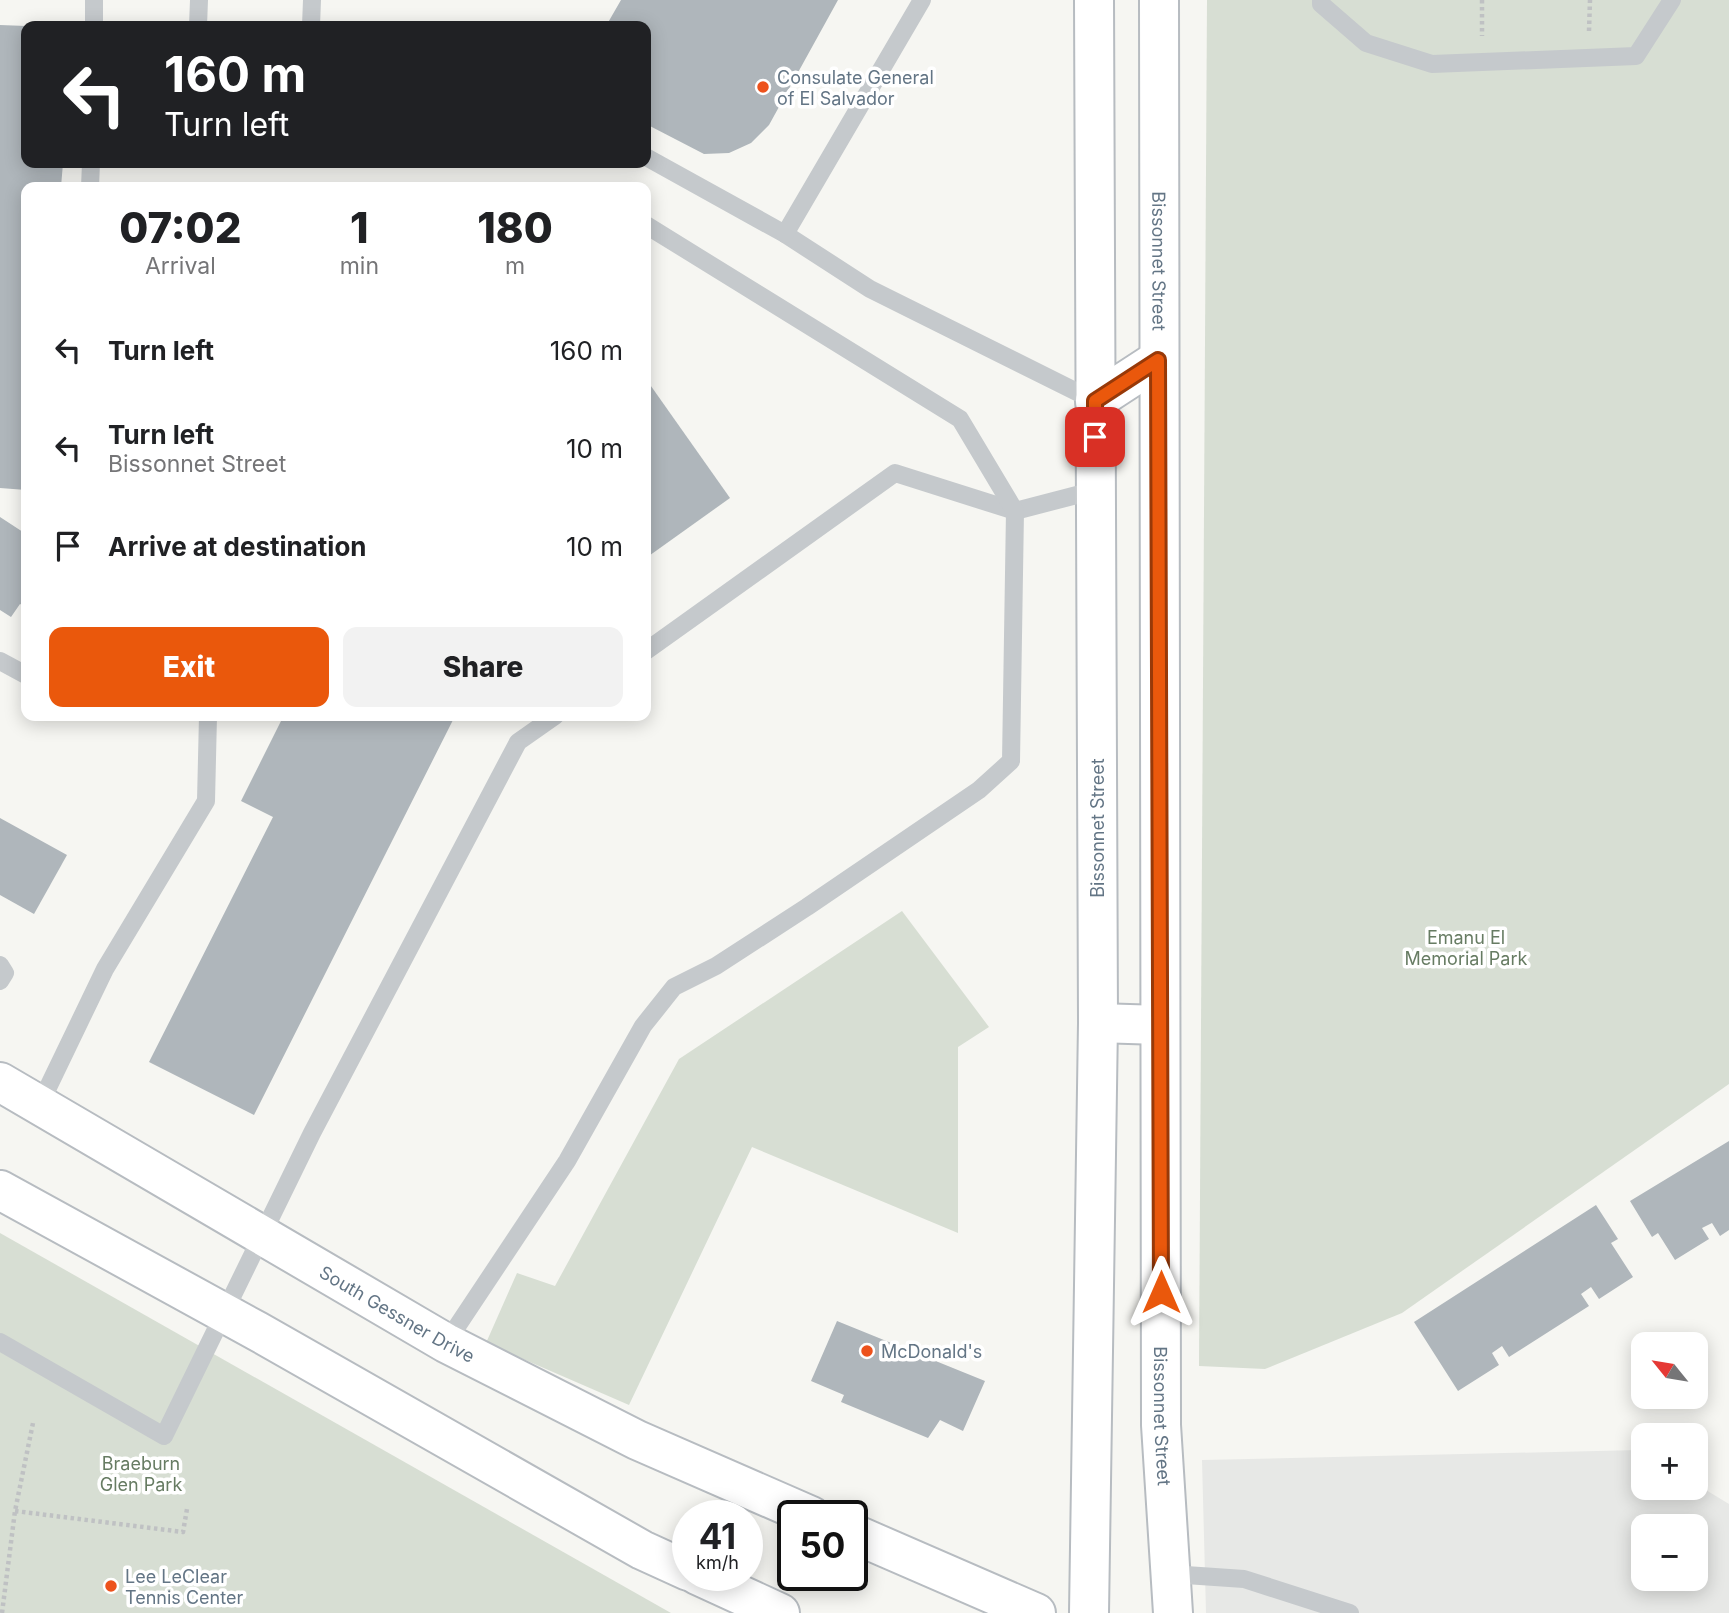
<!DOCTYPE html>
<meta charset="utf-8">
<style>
body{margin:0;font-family:Inter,sans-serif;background:#f2f2f2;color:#202124;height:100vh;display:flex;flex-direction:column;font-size:26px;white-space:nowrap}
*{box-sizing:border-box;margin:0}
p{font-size:23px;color:#757577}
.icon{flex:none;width:38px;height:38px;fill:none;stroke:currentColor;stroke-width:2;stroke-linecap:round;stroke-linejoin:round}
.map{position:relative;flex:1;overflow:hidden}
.details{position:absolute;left:21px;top:182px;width:630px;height:539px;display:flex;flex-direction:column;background:#fff;border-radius:14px;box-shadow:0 4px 18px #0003}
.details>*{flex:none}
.guide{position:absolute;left:21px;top:21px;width:630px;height:147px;border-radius:14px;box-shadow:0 4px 18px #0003;background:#202124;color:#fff;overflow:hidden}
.needle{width:46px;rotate:300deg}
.fabs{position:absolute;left:1631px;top:1332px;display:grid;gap:14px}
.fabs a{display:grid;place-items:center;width:77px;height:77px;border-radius:14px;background:#fff;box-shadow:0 4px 18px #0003;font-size:35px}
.speed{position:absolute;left:672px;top:1500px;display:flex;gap:14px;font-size:35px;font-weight:700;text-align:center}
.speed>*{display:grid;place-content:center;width:91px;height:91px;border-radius:50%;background:#fff;box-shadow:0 4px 18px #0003;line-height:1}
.speed small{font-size:18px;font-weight:400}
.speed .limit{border:4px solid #111;border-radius:10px;background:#fff;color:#111}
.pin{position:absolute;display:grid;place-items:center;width:60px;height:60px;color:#fff;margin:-30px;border-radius:14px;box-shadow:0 4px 10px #0006}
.me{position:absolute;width:77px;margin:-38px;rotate:0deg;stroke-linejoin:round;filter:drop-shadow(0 0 5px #0008)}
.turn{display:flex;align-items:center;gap:24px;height:147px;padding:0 28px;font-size:32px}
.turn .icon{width:91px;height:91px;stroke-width:2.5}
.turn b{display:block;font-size:49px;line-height:60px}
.eta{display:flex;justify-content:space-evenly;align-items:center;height:119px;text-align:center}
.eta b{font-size:42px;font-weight:800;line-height:49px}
.cta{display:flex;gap:14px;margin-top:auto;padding:14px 28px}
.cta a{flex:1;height:80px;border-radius:14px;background:#ea580c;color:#fff;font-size:28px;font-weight:800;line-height:80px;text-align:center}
.cta a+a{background:#f2f2f2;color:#202124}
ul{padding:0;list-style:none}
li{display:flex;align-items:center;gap:21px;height:98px;padding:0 28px}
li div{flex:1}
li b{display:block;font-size:26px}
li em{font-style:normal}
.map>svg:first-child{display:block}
</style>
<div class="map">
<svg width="1729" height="1613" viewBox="0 0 1729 1613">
<rect width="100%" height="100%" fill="#f6f6f2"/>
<path fill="#e7e8e6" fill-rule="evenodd" d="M1639 1450 1643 1453V1488H1696V1484L1729 1504V1613H1206L1202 1460ZM1643 1526H1696V1578H1643Z"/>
<g fill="#d7ded3">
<polygon points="1207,0 1729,0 1729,1084 1402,1313 1265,1369 1199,1366"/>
<polygon points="902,911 989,1027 958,1047 958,1233 752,1147 629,1405 486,1343 517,1273 555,1286 679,1059"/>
<polygon points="0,1233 671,1613 0,1613"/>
</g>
<g fill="#afb6bb">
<polygon points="621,0 838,0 769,125 751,143 729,153 704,154 646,124 646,26 606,26"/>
<polygon points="0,25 26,26 26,163 63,163 61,187 26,187 26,490 0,488"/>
<polygon points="646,379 730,498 646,558"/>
<polygon points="0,517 26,534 26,607 20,604 11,617 0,610"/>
<polygon points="272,716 455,716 254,1115 149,1062 273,817 241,801 281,721"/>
<polygon points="0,818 67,855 34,914 0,895"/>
<polygon points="1729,1141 1729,1230 1720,1236 1712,1223 1702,1228 1709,1239 1675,1260 1658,1233 1652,1237 1630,1201"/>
<polygon points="1596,1205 1618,1239 1611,1243 1633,1277 1599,1299 1591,1287 1581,1294 1589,1306 1509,1357 1502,1346 1492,1353 1499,1365 1458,1391 1414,1322"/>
<polygon points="837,1321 985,1381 963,1431 940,1420 928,1438 841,1402 844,1395 811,1381"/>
</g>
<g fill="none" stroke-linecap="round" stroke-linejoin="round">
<g stroke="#b7bcc1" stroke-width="42">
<g id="secondary">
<path id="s1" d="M1159 0 1161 1425 1173 1613"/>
<polyline points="1095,401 1158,360"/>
<polyline points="1098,1023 1160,1025"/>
<path id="s2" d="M0 1082 446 1343 637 1440 811 1516"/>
<polyline points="0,1190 257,1331 642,1550 688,1571"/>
<polyline points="852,1533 1036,1613"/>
<polyline points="697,1575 780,1613"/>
<polyline points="1089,1613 1098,1023 1094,0"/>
</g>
</g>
<g stroke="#bfc1c3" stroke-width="4.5" stroke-dasharray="3.5 3.5" stroke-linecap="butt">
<polyline points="1482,0 1482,36"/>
<polyline points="1589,31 1590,0"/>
<polyline points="15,1511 183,1532 187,1509"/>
<polyline points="2,1613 15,1511 33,1423"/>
</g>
<g stroke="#c5c9cc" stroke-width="18">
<polyline points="1321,0 1321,4 1366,43 1432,64 1636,56 1672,0"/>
<polyline points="94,26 94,0"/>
<polyline points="198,26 199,0"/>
<polyline points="311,26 312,0"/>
<polyline points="646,157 785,234 870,289 1095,401"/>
<polyline points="90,187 91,163"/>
<polyline points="785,234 922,0"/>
<polyline points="646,651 895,473 1015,511 1096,490"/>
<polyline points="0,661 26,675"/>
<polyline points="0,965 5,973 0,981"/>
<polyline points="40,1104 105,969 206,801 208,716"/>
<polyline points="0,1342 164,1436 312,1133 518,742 555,716"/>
<polyline points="446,1343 567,1161 643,1026 674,987 716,966 807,907 979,790 1011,761 1015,511 960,419 646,225"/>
<polyline points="1171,1574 1244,1579 1350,1613"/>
</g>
<use href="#secondary" stroke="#fff" stroke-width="38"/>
</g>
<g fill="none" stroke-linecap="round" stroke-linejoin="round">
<g stroke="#983908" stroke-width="18">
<polyline id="route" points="1095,437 1095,401 1158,360 1161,1292"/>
</g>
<use href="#route" stroke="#ea580c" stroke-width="12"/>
</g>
<g fill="#ed521c" stroke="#fff" stroke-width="2.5">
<circle cx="763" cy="87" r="7"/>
<circle cx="867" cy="1351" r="7"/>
<circle cx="111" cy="1586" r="7"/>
</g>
<g text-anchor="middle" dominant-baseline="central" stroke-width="7" stroke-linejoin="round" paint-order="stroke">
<g font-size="18" fill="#637585" stroke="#fff" text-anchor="start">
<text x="777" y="77">Consulate General<tspan x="777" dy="21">of El Salvador</tspan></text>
<text x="881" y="1351">McDonald's</text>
<text x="125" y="1576">Lee LeClear<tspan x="125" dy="21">Tennis Center</tspan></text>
</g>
<g font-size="18" fill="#637585" stroke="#fff">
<text stroke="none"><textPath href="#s1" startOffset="261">Bissonnet Street</textPath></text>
<text transform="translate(1097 828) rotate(-90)">Bissonnet Street</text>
<text stroke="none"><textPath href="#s2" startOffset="460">South Gessner Drive</textPath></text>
<text stroke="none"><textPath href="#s1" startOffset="1416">Bissonnet Street</textPath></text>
</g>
<g font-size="18" fill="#677c63" stroke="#fff">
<text x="1466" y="937">Emanu El<tspan x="1466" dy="21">Memorial Park</tspan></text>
<text x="141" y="1463">Braeburn<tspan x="141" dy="21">Glen Park</tspan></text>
</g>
</g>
</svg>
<div class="fabs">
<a><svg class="needle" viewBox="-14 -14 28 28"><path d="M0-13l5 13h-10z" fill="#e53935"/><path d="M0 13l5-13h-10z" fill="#757577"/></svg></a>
<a>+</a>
<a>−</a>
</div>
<div class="speed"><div>41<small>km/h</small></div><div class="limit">50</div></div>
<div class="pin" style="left:1095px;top:437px;background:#d93025"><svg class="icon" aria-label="arrive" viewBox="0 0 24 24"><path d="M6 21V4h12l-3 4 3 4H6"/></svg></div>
<svg class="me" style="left:1161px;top:1292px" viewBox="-20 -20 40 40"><path d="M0-17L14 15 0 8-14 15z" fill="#ea580c" stroke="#fff" stroke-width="4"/></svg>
<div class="guide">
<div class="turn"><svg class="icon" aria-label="left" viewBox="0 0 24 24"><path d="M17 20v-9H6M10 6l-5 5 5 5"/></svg><div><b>160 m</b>Turn left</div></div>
</div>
<section class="details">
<div class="eta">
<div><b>07:02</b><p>Arrival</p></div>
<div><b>1</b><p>min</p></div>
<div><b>180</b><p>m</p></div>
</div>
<ul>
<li><svg class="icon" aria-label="left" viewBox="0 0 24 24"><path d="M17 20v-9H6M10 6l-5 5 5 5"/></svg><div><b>Turn left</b></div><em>160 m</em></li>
<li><svg class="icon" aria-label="left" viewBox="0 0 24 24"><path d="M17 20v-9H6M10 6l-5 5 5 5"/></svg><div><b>Turn left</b><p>Bissonnet Street</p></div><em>10 m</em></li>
<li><svg class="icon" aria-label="arrive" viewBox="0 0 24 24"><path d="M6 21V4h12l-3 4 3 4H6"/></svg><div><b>Arrive at destination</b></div><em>10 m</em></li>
</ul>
<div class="cta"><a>Exit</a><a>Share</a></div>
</section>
</div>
